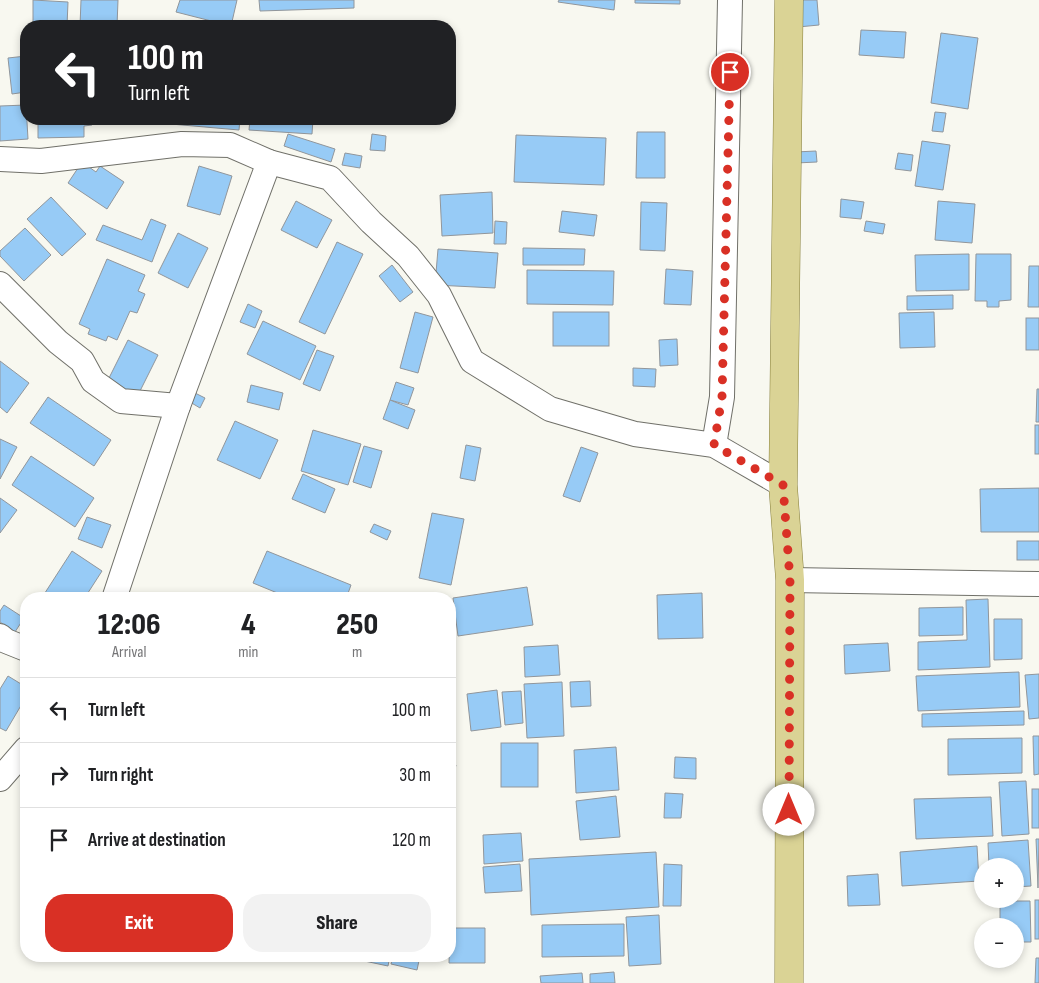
<!DOCTYPE html>
<meta charset="utf-8">
<style>
body{margin:0;font-family:"Sofia Sans Condensed",sans-serif;background:#f2f2f2;color:#202124;height:100vh;display:flex;flex-direction:column;font-size:19px;white-space:nowrap}
*{box-sizing:border-box;margin:0}
p{font-size:16px;color:#757577}
.icon{flex:none;width:28px;height:28px;fill:none;stroke:currentColor;stroke-width:2;stroke-linecap:round;stroke-linejoin:round}
.map{position:relative;flex:1;overflow:hidden}
.panel{position:absolute;left:20px;top:592px;width:436px;height:370px;display:flex;flex-direction:column;background:#fff;border-radius:20px;box-shadow:0 2px 8px #0003}
.panel>*{flex:none}
.hud{position:absolute;left:20px;top:20px;width:436px;height:105px;border-radius:20px;box-shadow:0 2px 8px #0003;background:#202124;color:#fff;overflow:hidden}
.buttons{position:absolute;left:974px;top:858px;display:grid;gap:10px}
.buttons a{display:grid;place-items:center;width:50px;height:50px;border-radius:50%;background:#fff;box-shadow:0 2px 8px #0003;font-size:25px}
.pin{position:absolute;display:grid;place-items:center;width:42px;height:42px;color:#fff;margin:-21px;border:2px solid #fff;border-radius:50%;box-shadow:0 1px 5px #0007}
.me{position:absolute;width:55px;margin:-28px;rotate:0deg;stroke-linejoin:round;filter:drop-shadow(0 0 4px #0008)}
.turn{display:flex;align-items:center;gap:18px;height:105px;padding:0 25px;font-size:22px}
.turn .icon{width:65px;height:65px;stroke-width:2.5}
.turn b{display:block;font-size:35px;line-height:42px}
.eta{display:flex;justify-content:space-evenly;align-items:center;height:85px;text-align:center}
.eta b{font-size:30px;font-weight:800;line-height:35px}
.button{display:flex;gap:10px;margin-top:auto;padding:10px 25px}
.button a{flex:1;height:58px;border-radius:20px;background:#d93025;color:#fff;font-size:20px;font-weight:800;line-height:58px;text-align:center}
.button a+a{background:#f2f2f2;color:#202124}
ul{padding:0;list-style:none}
li{display:flex;align-items:center;gap:15px;height:65px;padding:0 25px;border-top:1px solid #e0e0e0}
li div{flex:1}
li b{display:block;font-size:19px}
li em{font-style:normal}
.map>svg:first-child{display:block}
</style>
<div class="map">
<svg width="1039" height="983" viewBox="0 0 1039 983">
<rect width="100%" height="100%" fill="#f8f8f0"/>
<g fill="#97cbf6" stroke="#91969b">
<polygon points="33,0 68,2 67,26 33,26"/>
<polygon points="81,0 118,0 117,26 80,26"/>
<polygon points="180,0 237,0 231,26 176,12"/>
<polygon points="259,0 354,0 354,8 260,11"/>
<polygon points="559,0 615,0 614,10 558,2"/>
<polygon points="635,0 680,0 680,4 635,3"/>
<polygon points="796,0 817,0 819,25 798,27"/>
<polygon points="861,30 906,32 904,58 859,55"/>
<polygon points="941,33 978,38 968,109 931,103"/>
<polygon points="26,56 26,92 12,94 8,58"/>
<polygon points="26,105 28,139 0,141 0,106"/>
<polygon points="935,112 946,113 943,132 932,131"/>
<polygon points="38,119 92,119 92,125 84,126 84,137 38,138"/>
<polygon points="148,119 240,119 239,130 148,122"/>
<polygon points="250,119 313,119 312,134 249,130"/>
<polygon points="637,132 665,132 665,178 636,178"/>
<polygon points="288,134 335,149 331,162 284,146"/>
<polygon points="372,134 386,136 385,151 370,150"/>
<polygon points="516,135 606,138 604,185 514,182"/>
<polygon points="922,141 950,145 943,190 915,186"/>
<polygon points="816,151 817,162 796,163 795,152"/>
<polygon points="345,153 362,156 360,168 342,165"/>
<polygon points="898,153 913,155 911,171 895,169"/>
<polygon points="82,162 96,172 100,166 124,182 107,209 68,183"/>
<polygon points="199,166 232,176 220,215 187,206"/>
<polygon points="492,192 493,233 442,236 440,195"/>
<polygon points="51,197 86,234 62,256 27,219"/>
<polygon points="841,199 864,202 861,219 840,217"/>
<polygon points="296,201 332,220 317,248 281,230"/>
<polygon points="938,201 975,204 972,243 935,240"/>
<polygon points="641,202 667,203 665,251 640,250"/>
<polygon points="562,211 597,215 594,236 559,232"/>
<polygon points="151,219 166,225 152,262 96,240 103,225 142,240"/>
<polygon points="495,221 507,222 506,244 494,244"/>
<polygon points="866,221 885,224 883,234 864,231"/>
<polygon points="25,228 51,255 24,281 0,256 0,251"/>
<polygon points="178,233 208,248 188,288 158,273"/>
<polygon points="337,242 363,254 325,334 299,322"/>
<polygon points="523,248 585,249 584,265 523,265"/>
<polygon points="438,249 498,253 495,288 435,285"/>
<polygon points="969,254 969,290 916,291 915,255"/>
<polygon points="976,254 1011,254 1011,300 999,301 999,307 987,307 987,301 975,301"/>
<polygon points="107,259 145,275 138,291 145,294 137,313 130,311 117,340 108,336 106,341 88,334 90,329 79,324"/>
<polygon points="392,265 413,292 400,302 379,276"/>
<polygon points="1029,266 1039,266 1039,307 1028,307"/>
<polygon points="666,269 693,271 691,305 664,304"/>
<polygon points="527,270 614,271 613,305 527,304"/>
<polygon points="953,295 953,309 907,310 907,296"/>
<polygon points="248,304 262,311 255,328 240,322"/>
<polygon points="415,312 433,317 418,373 400,368"/>
<rect x="553" y="312" width="56" height="34"/>
<polygon points="934,312 935,347 900,348 899,313"/>
<rect x="1026" y="318" width="13" height="32"/>
<polygon points="263,321 316,346 300,380 247,354"/>
<polygon points="677,339 678,365 660,366 659,340"/>
<polygon points="128,340 158,355 137,397 107,382"/>
<polygon points="317,350 334,356 320,391 303,384"/>
<polygon points="0,361 29,383 7,413 0,407"/>
<polygon points="633,368 656,369 655,387 633,386"/>
<polygon points="396,382 414,388 408,405 390,400"/>
<polygon points="251,385 283,393 279,410 247,402"/>
<polygon points="1037,389 1039,389 1039,422 1036,422"/>
<polygon points="195,393 205,398 200,408 190,402"/>
<polygon points="48,397 111,440 94,466 30,423"/>
<polygon points="390,400 415,410 408,429 383,419"/>
<polygon points="235,421 278,440 260,479 217,460"/>
<rect x="1035" y="425" width="4" height="29"/>
<polygon points="313,430 361,444 348,485 301,471"/>
<polygon points="0,439 17,447 0,479"/>
<polygon points="466,445 481,448 475,481 460,478"/>
<polygon points="364,446 382,451 371,488 353,482"/>
<polygon points="581,447 598,453 580,502 563,496"/>
<polygon points="31,456 94,498 75,527 12,485"/>
<polygon points="303,474 335,489 325,513 292,499"/>
<polygon points="1039,488 1039,532 981,532 980,489"/>
<polygon points="0,498 17,510 0,533"/>
<polygon points="432,513 464,519 451,585 419,578"/>
<polygon points="87,517 111,525 102,548 78,539"/>
<polygon points="374,524 391,531 387,540 370,532"/>
<rect x="1017" y="541" width="22" height="19"/>
<polygon points="72,551 102,571 84,599 41,599"/>
<polygon points="267,551 351,585 346,599 292,599 253,583"/>
<polygon points="527,587 533,625 458,636 453,598"/>
<polygon points="702,593 703,638 658,639 657,595"/>
<polygon points="988,599 990,667 918,670 918,642 967,640 966,600"/>
<polygon points="4,605 24,618 15,632 0,622 0,611"/>
<polygon points="963,607 963,635 919,636 919,608"/>
<polygon points="994,619 1022,619 1022,659 994,660"/>
<polygon points="888,643 890,671 845,674 844,645"/>
<polygon points="558,645 560,675 525,677 524,647"/>
<polygon points="1019,672 1020,707 918,711 916,676"/>
<polygon points="1039,674 1039,718 1029,719 1025,675"/>
<polygon points="8,676 26,687 26,697 6,731 0,728 0,689"/>
<polygon points="590,681 591,706 571,707 570,682"/>
<polygon points="562,682 564,736 527,738 524,684"/>
<polygon points="497,690 501,727 471,731 467,694"/>
<polygon points="521,691 523,723 505,725 502,692"/>
<polygon points="1024,711 1024,725 922,727 922,714"/>
<polygon points="1033,736 1039,736 1039,774 1034,775"/>
<polygon points="1022,738 1022,773 948,775 948,739"/>
<rect x="501" y="743" width="37" height="44"/>
<polygon points="616,747 619,790 576,793 574,750"/>
<polygon points="675,757 696,758 696,779 674,778"/>
<polygon points="450,764 456,765 450,787"/>
<polygon points="1026,781 1029,834 1002,836 999,782"/>
<rect x="1032" y="789" width="7" height="39"/>
<polygon points="665,793 683,794 681,818 664,818"/>
<polygon points="616,796 620,837 580,840 576,801"/>
<polygon points="991,797 993,836 916,839 914,799"/>
<polygon points="521,833 523,861 484,864 483,835"/>
<polygon points="1036,839 1039,839 1038,888"/>
<polygon points="1028,840 1031,886 1015,887 1015,866 989,866 988,843"/>
<polygon points="977,846 979,881 902,886 900,852"/>
<polygon points="656,852 659,907 531,915 529,859"/>
<polygon points="520,864 522,891 485,893 483,867"/>
<polygon points="664,864 682,865 681,906 663,906"/>
<polygon points="878,874 880,905 848,906 847,876"/>
<rect x="1035" y="900" width="4" height="39"/>
<polygon points="1000,901 1030,901 1031,942 1015,942 1015,926 1000,926"/>
<polygon points="659,915 661,964 629,966 626,917"/>
<polygon points="624,924 624,956 542,957 542,925"/>
<polygon points="450,928 485,928 485,963 449,963"/>
<polygon points="356,956 390,956 388,966 355,959"/>
<polygon points="393,956 420,956 417,970 391,964"/>
<polygon points="1036,958 1039,958 1039,983 1035,983"/>
<polygon points="614,972 615,983 590,983 590,974"/>
<polygon points="582,973 583,983 541,983 540,976"/>
</g>
<g fill="none" stroke-linecap="round" stroke-linejoin="round">
<g stroke="#707069" stroke-width="26">
<g id="minor">
<polyline points="0,159 41,161 182,144 230,145 269,162 330,178 371,222 408,256 439,295 472,361 550,409 635,434 714,445 783,485"/>
<polyline points="0,284 58,342 82,361 93,381 121,401 178,406"/>
<polyline points="714,445 722,397 730,0"/>
<polyline points="790,580 1039,584"/>
<polyline points="114,599 178,406 269,162"/>
<polyline points="0,636 6,641 26,649"/>
<polyline points="0,779 26,749"/>
</g>
</g>
<g stroke="#857d39" stroke-width="29">
<polyline id="major" points="789,0 783,485 790,580 789,983"/>
</g>
<use href="#minor" stroke="#fff" stroke-width="24"/>
<use href="#major" stroke="#dad395" stroke-width="28"/>
</g>
<g fill="none" stroke-linecap="round" stroke-linejoin="round">
<polyline stroke="#d93025" stroke-width="9" stroke-dasharray="0 16.2" points="730,72 722,397 714,445 783,485 790,580 789,810"/>
</g>
</svg>
<div class="buttons">
<a>+</a>
<a>−</a>
</div>
<div class="pin" style="left:730px;top:72px;background:#d93025"><svg class="icon" aria-label="arrive" viewBox="0 0 24 24"><path d="M6 21V4h12l-3 4 3 4H6"/></svg></div>
<svg class="me" style="left:789px;top:810px" viewBox="-20 -20 40 40"><circle r="19" fill="#fff"/><path d="M0-13L10 11 0 6-10 11z" fill="#d93025"/></svg>
<div class="hud">
<div class="turn"><svg class="icon" aria-label="left" viewBox="0 0 24 24"><path d="M17 20v-9H6M10 6l-5 5 5 5"/></svg><div><b>100 m</b>Turn left</div></div>
</div>
<section class="panel">
<div class="eta">
<div><b>12:06</b><p>Arrival</p></div>
<div><b>4</b><p>min</p></div>
<div><b>250</b><p>m</p></div>
</div>
<ul>
<li><svg class="icon" aria-label="left" viewBox="0 0 24 24"><path d="M17 20v-9H6M10 6l-5 5 5 5"/></svg><div><b>Turn left</b></div><em>100 m</em></li>
<li><svg class="icon" aria-label="right" viewBox="0 0 24 24"><path d="M7 20v-9h11M14 6l5 5-5 5"/></svg><div><b>Turn right</b></div><em>30 m</em></li>
<li><svg class="icon" aria-label="arrive" viewBox="0 0 24 24"><path d="M6 21V4h12l-3 4 3 4H6"/></svg><div><b>Arrive at destination</b></div><em>120 m</em></li>
</ul>
<div class="button"><a>Exit</a><a>Share</a></div>
</section>
</div>
